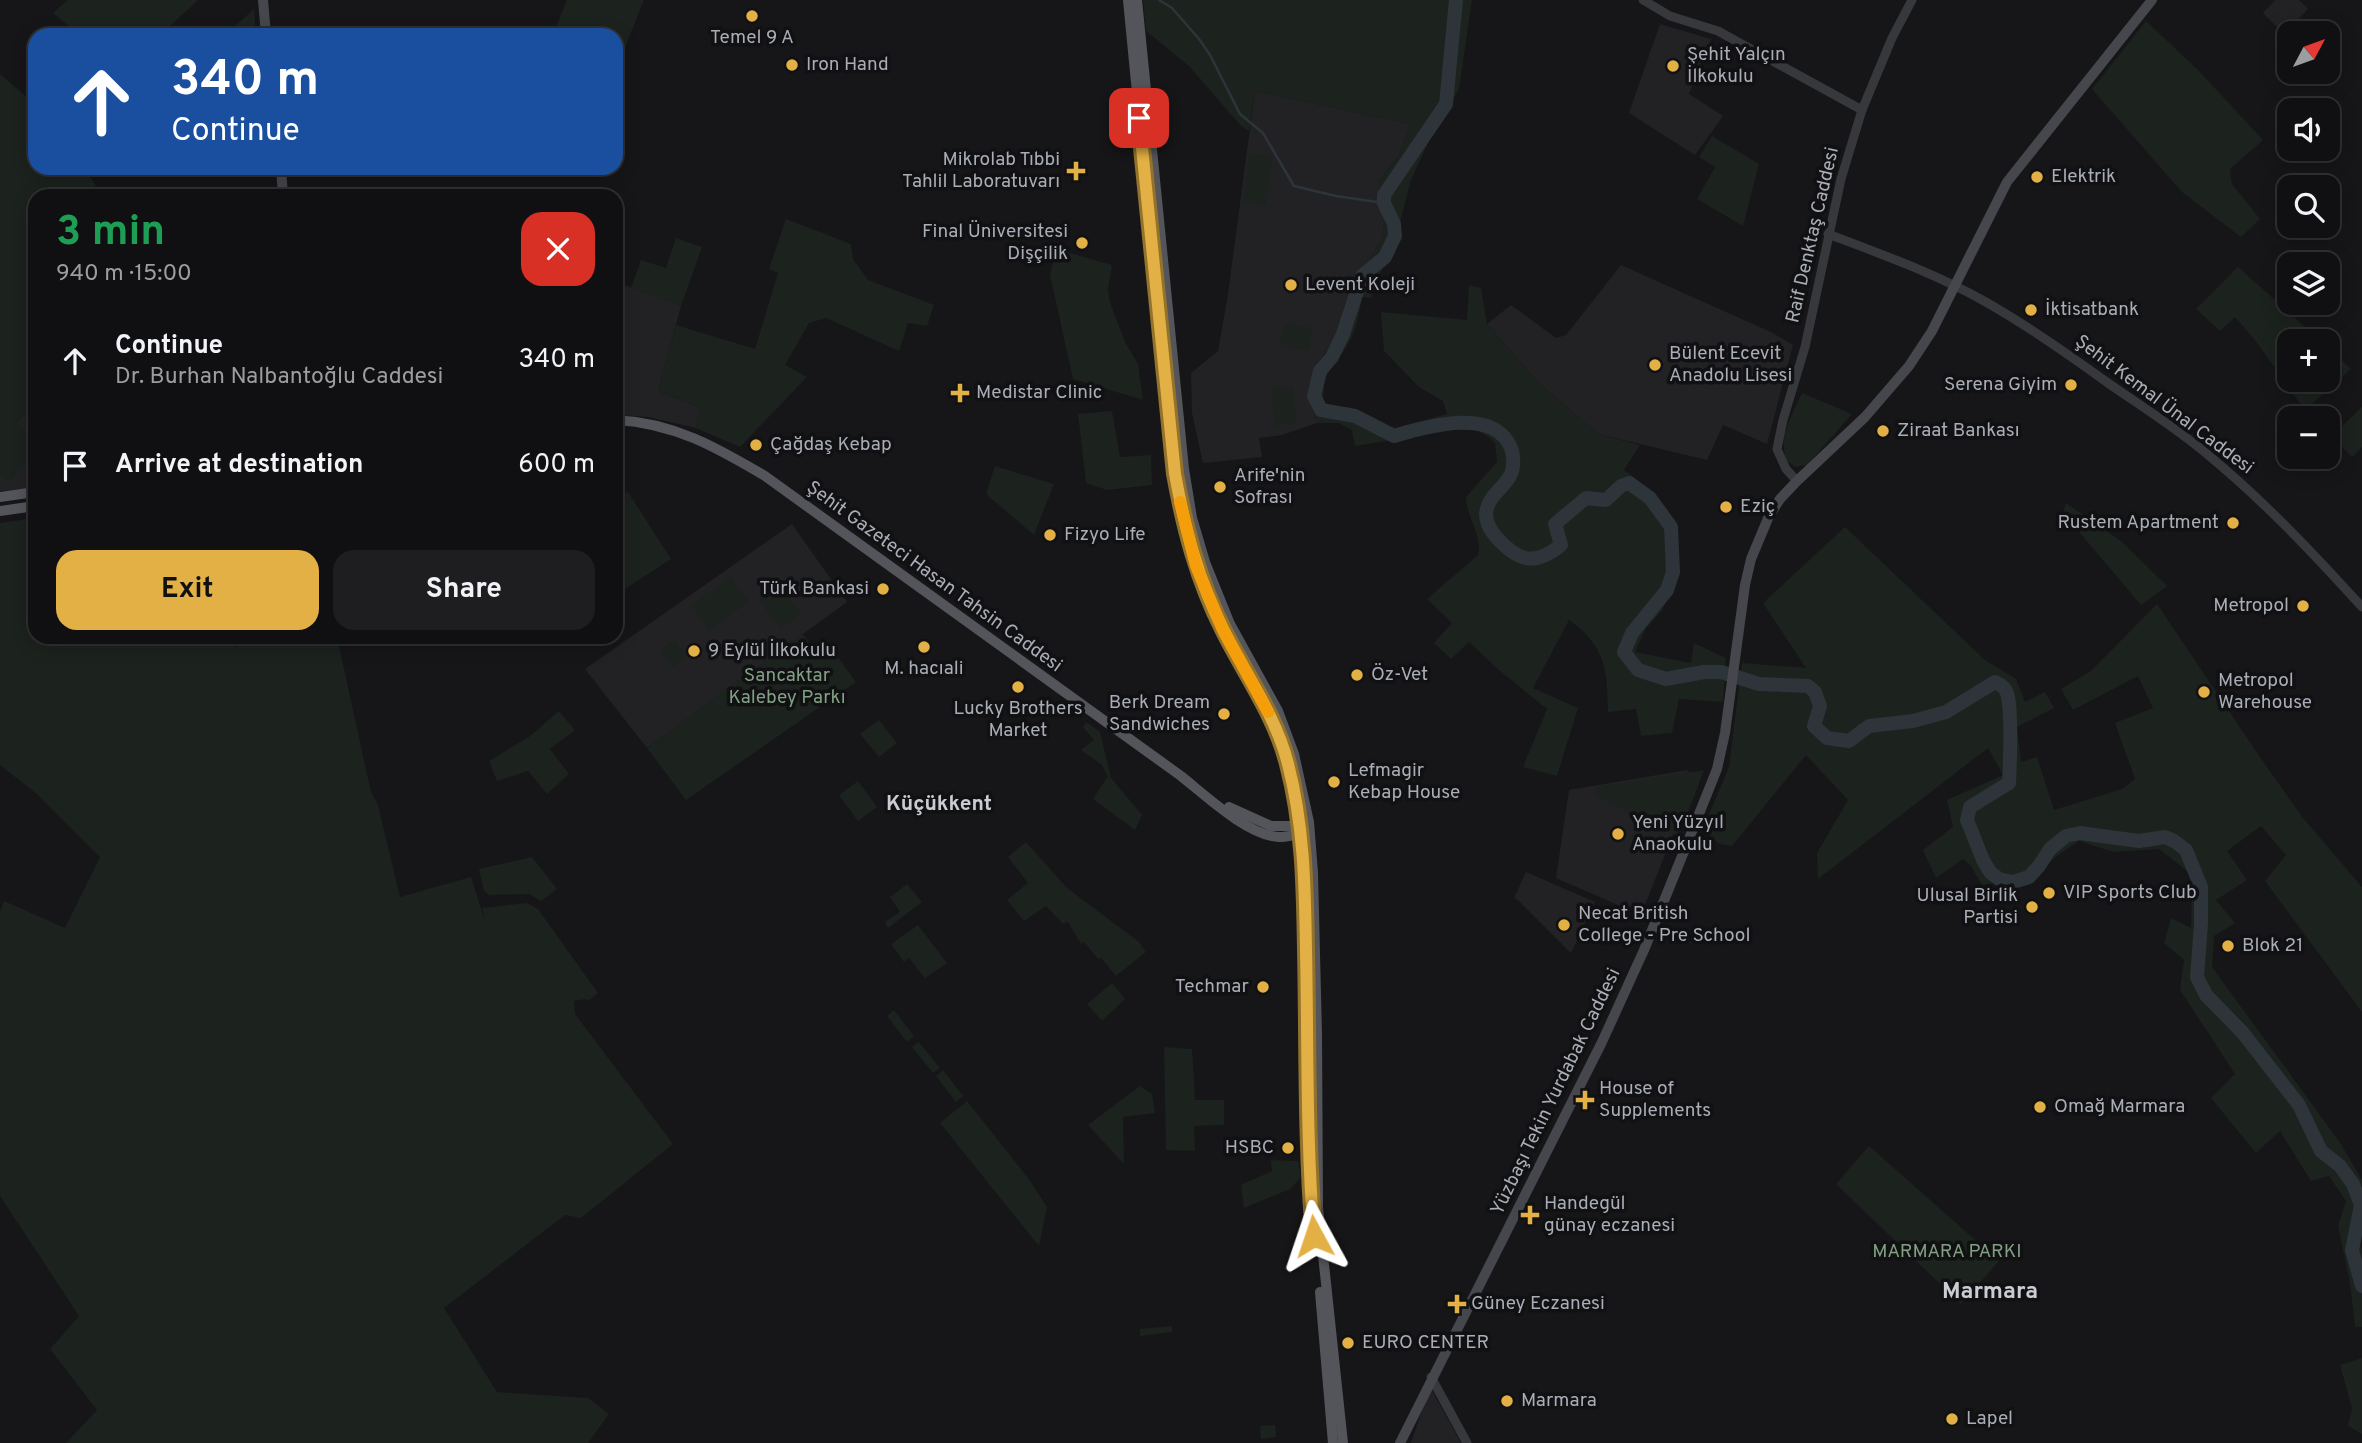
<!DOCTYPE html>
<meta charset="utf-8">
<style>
body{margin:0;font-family:Overpass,sans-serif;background:#1e1e20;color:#f1f3f6;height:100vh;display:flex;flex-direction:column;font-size:26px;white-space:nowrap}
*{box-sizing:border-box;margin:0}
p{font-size:23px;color:#9c9d9f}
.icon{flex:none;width:38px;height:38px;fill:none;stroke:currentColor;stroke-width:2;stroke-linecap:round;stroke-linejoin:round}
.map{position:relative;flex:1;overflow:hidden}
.sheet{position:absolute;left:28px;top:189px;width:595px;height:455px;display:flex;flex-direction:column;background:#101012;border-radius:21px;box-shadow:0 4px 18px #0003,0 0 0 2px #303032}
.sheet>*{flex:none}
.guide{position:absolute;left:28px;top:28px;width:595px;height:147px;border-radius:21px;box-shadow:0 4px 18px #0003,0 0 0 2px #303032;background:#1a4fa0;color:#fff;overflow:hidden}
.needle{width:46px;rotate:49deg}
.tools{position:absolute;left:2277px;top:21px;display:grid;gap:14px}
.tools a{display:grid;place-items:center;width:63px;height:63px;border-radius:14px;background:#101012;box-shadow:0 4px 18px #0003,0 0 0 2px #303032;font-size:35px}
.pin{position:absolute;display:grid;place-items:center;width:60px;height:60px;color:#fff;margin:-30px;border-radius:14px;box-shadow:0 4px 10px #0006}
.me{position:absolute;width:77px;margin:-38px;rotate:355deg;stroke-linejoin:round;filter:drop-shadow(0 0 5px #0008)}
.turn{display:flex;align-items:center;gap:24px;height:147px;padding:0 28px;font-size:32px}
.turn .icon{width:91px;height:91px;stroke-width:2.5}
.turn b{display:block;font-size:49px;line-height:60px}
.round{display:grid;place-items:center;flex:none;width:74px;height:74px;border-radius:21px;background:#1e1e20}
.overview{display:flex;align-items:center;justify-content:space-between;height:119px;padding:0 28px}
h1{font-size:42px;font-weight:700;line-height:52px;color:#1e9e55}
.primary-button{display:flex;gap:14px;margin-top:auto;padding:14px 28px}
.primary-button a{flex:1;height:80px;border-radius:21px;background:#e2b044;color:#111;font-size:28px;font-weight:700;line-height:80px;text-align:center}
.primary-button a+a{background:#1e1e20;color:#f1f3f6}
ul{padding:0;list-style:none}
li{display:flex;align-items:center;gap:21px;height:105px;padding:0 28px}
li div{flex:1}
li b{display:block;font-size:26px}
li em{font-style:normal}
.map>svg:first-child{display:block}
</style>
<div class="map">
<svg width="2362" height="1443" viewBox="0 0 2362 1443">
<rect width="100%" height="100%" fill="#161618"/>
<g fill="#222225">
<polygon points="2275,0 2299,0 2308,9 2284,34 2263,13"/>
<polygon points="1660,24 1711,39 1689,94 1723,116 1695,155 1629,113"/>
<polygon points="1255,91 1410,124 1399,156 1378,182 1378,195 1385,214 1382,239 1369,261 1355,275 1347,312 1338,334 1314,369 1310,402 1317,423 1282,435 1259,438 1262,457 1203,463 1192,413 1191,373 1218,351 1228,294"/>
<polygon points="1621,265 1773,333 1793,345 1767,444 1723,425 1707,460 1598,434 1540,384 1487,324 1511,305 1556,338 1566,335"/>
<polygon points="616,282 681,306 658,391 700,407 696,428 648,417 616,415"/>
<polygon points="35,400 35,488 0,491 0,442"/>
<polygon points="792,524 847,602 647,748 585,669"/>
<polygon points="1687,770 1695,779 1641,915 1556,878 1569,790"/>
<polygon points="1526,872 1595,902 1571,953 1519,901 1514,898"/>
<polygon points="1430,1387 1461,1443 1411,1443"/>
</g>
<g fill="#1c221d">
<polygon points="68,0 198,0 170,26 189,35 79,35 53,13"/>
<polygon points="567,0 644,0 616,70 616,35 553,35"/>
<path d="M1143 0H1472L1459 89 1428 143 1411 180 1399 226 1371 298 1362 297C1359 314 1357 329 1348 344 1333 370 1321 370 1324 404L1331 410H1357L1379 424 1395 428 1447 414 1443 401 1419 387 1384 351 1381 312 1467 320 1469 285 1481 288 1487 324 1540 384 1598 434 1640 445 1624 470 1635 478 1674 520 1677 572 1674 584 1662 611 1646 628 1635 652 1691 663 1694 643 1726 658 1723 702 1679 699 1672 733 1641 736 1636 709 1608 712C1607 670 1606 646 1569 620L1533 688 1578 708 1557 776 1523 767 1547 709 1500 671 1469 642 1451 659 1434 643 1452 623 1427 599 1478 555C1483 536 1466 516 1466 497L1497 462 1495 443C1484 432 1476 429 1460 429L1355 446 1352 430 1339 423H1317L1310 402 1314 369 1338 334 1347 312 1355 275 1369 261 1382 239 1385 214 1378 195V182L1399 156 1410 124 1255 91 1249 131 1241 126 1189 66 1146 31Z"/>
<polygon points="254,9 256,35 225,35"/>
<polygon points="2146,21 2197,69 2263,140 2230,169 2232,184 2260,219 2241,237 2182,192 2092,89"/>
<polygon points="0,74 35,104 35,168 85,168 102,196 35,196 35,293 26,301 35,314 35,400 16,422 35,439 35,452 8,483 0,476"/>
<polygon points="1712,136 1759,164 1743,226 1697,199 1715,167 1699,157"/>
<polygon points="1249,153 1272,156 1266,205 1243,202"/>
<polygon points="786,219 851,244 853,259 868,280 934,305 927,326 908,323 899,351 826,318 809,323 785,365 807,377 740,447 696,428 700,407 658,391 676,325 755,349 778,273 769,269"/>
<polygon points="676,238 702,247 681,306 631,288 641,260 666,268"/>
<polygon points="1056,249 1112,265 1108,289 1110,303 1126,344 1138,364 1143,400 1073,379 1050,275"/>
<polygon points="2238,267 2321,341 2289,341 2289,380 2328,380 2328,347 2351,369 2305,410 2255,340 2235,317 2220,331 2196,309"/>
<polygon points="1284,323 1312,328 1308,350 1280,346"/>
<polygon points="1293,387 1296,423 1274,425 1272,388"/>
<path d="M1802 393 1852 414 1807 465 1795 467 1787 461C1777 441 1793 412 1802 393Z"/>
<polygon points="2362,407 2362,447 2352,457 2332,436"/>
<polygon points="1112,411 1120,457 1151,455 1152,485 1107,490 1086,483 1078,414"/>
<polygon points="995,466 1054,484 1034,535 986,494"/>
<polygon points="628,492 671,559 616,595 616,499"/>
<polygon points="2066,503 2121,541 2167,586 2141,605 2063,513"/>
<polygon points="35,518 35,637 214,637 236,647 253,637 337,637 371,792 378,805 400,897 471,877 485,921 482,908 527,903 538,909 598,993 588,1001 586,999 574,1001 575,1014 673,1144 581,1218 565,1215 444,1308 497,1392 588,1398 609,1414 588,1443 66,1443 97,1410 50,1349 79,1316 0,1196 0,912 4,901 65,928 100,857 38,795 0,765 0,523"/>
<polygon points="1845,527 1985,660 2016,679 2025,702 2045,692 2054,708 2017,727 2021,762 2037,757 2054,810 2122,789 2135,779 2115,723 2153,708 2138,676 2073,710 2061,689 2091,671 2157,604 2262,760 2303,818 2362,887 2362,1012 2265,881 2286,855 2261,826 2227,851 2247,880 2216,900 2235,923 2214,936 2212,967 2341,1144 2362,1180 2362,1234 2359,1235 2362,1250 2362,1327 2355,1327 2350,1283 2338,1226 2346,1201 2329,1176 2311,1181 2280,1131 2256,1153 2211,1098 2235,1074 2180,990 2184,960 2164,943 2171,918 2191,928 2192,875 2159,849 2113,852 2079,841 2054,858 2032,881 2011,890 1995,883 1982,885 1971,866 1963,859 1936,878 1923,850 1953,827 1947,800 2003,775 1988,748 1818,879 1817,853 1848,800 1806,755 1732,846 1720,844 1702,831 1729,767 1742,663 1806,668 1763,603"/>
<polygon points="731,576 749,602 709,630 691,605"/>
<polygon points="780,586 801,614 781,629 759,601"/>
<polygon points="802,633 816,651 828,644 856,682 686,800 647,748"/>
<polygon points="675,640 687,657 672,667 662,652 661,649"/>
<polygon points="559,711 575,730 550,749 569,774 547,794 528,771 497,781 489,761 530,736"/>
<polygon points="879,720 897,743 879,757 860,734"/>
<polygon points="1086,722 1100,732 1111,778 1142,815 1135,830 1093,799 1108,776 1102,765 1081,750 1094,740 1083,727"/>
<polygon points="1704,770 1679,837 1594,795 1598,787"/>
<polygon points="858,781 877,807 858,821 839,795"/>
<polygon points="1026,842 1067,888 1139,942 1146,952 1116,976 1101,958 1098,959 1084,942 1081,944 1068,922 1063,924 1046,906 1024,921 1007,900 1028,883 1008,857"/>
<polygon points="532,857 557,889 541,901 529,894 489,895 484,891 479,869"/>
<polygon points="907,884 922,902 888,928 885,922 900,912 890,897"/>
<polygon points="918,925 947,963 925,978 909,958 904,962 891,944"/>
<polygon points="1112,983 1125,999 1102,1021 1087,1004"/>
<polygon points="894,1010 914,1036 907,1042 887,1016"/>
<polygon points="919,1042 940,1068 933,1073 912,1047"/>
<polygon points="1164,1047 1192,1049 1195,1100 1224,1100 1224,1125 1194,1126 1195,1151 1166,1150"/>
<polygon points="943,1070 963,1096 956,1102 936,1076"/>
<polygon points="1140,1086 1152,1094 1155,1113 1123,1117 1124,1164 1088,1125"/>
<polygon points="967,1101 1028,1178 1047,1207 1039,1246 940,1123"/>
<polygon points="1869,1146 1999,1261 1961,1304 1836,1184"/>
<polygon points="1271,1160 1298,1161 1301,1177 1290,1189 1244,1208 1241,1185 1272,1171"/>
<polygon points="1172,1326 1172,1332 1140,1336 1140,1329"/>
<polygon points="2362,1358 2362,1434 2348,1426 2352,1408 2340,1365"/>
<polygon points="1275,1425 1276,1437 1261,1439 1260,1426"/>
</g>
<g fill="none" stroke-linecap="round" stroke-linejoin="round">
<polyline stroke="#2d343a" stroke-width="2.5" points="1159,0 1172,8 1199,39 1210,55 1240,114 1263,133 1294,186 1336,196 1384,203"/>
<path stroke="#2d343a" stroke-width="14" d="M1456 0 1446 104 1384 195V203L1394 224 1395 236 1385 257 1362 276 1343 334 1332 357 1320 371 1314 396 1321 410 1355 416 1394 436C1425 427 1494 406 1511 448 1514 455 1514 467 1511 474 1504 489 1487 496 1486 514 1486 524 1491 531 1497 538 1519 562 1535 566 1561 545L1555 524 1586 498 1606 500 1621 486 1629 483 1650 498 1671 527 1673 572 1667 590 1632 633 1624 652 1638 670 1666 679 1704 672H1721L1759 684 1808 686 1815 692 1820 706 1814 726 1827 738 1849 741 1869 726 1913 721 1946 712 1995 682C2000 684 2005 687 2007 693 2012 708 2010 765 2009 783L1970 807 1967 820 1983 860 1990 872 1999 879 2013 882 2029 877 2039 866 2050 849 2066 836 2080 833 2139 841 2165 837 2174 841 2186 850 2201 887V924L2197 977 2206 995 2243 1033 2299 1105 2321 1151 2340 1166 2353 1184 2361 1205 2352 1250 2362 1286"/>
<g stroke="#37383c" stroke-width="9">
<polyline points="1643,0 1670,16 1718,31 1862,110"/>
<path d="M1828 234C1881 254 1934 273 1984 301 2027 325 2068 354 2108 383 2141 406 2176 428 2207 454 2264 501 2313 553 2362 607"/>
<polyline points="1797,481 1786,469 1777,449 1783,420 1805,347 1841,179 1862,110 1892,38 1912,0"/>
<polyline points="1431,1377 1467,1443"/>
</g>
<g stroke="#45474c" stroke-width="10">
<polyline points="263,0 266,35"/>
<polyline points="281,168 283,196"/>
<polyline points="1400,1443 1602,1042 1644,950 1687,844 1717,769 1725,733 1745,585 1751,559 1769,516 1780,499 1797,481 1865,417 1909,366 1932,331 2007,182 2152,0"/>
</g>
<g stroke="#54555b" stroke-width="10">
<polyline points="1128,0 1157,299 1175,474 1184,520 1196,566 1223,630 1258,692 1282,742 1288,764 1300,823 1305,871 1308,1132 1311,1203"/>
<polyline points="1137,0 1184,469 1192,518 1205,562 1230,624 1278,711 1294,754 1309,822 1313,873 1317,1034 1318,1208 1343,1443"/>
<path d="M616 420C674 423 716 447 765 476L1181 776C1205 795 1248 836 1279 837 1288 837 1298 834 1307 833"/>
<polyline points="0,497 35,492"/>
<polyline points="0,511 35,506"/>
<polyline points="1229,807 1271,826 1291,826 1306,822"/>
<polyline points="1320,1292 1333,1443"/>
</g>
</g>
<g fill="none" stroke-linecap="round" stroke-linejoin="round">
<g stroke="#93722c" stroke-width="18">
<path id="route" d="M1139 118 1175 474C1185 529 1198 580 1224 631 1246 675 1276 716 1288 764 1304 825 1305 886 1306 949 1308 1045 1306 1140 1314 1236"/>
</g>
<use href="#route" stroke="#e2b044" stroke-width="12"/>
<polyline stroke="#f59e0b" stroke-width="12" points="1180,502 1196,566 1223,630 1268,712"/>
</g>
<g fill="#e2b044" stroke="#111113" stroke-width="2.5">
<circle cx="752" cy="16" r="7"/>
<circle cx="792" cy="65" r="7"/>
<circle cx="1673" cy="66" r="7"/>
<path d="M1072.5 160.5h7v7h7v7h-7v7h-7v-7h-7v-7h7z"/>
<circle cx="2037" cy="177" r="7"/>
<circle cx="1082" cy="243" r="7"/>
<circle cx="1291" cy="285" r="7"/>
<circle cx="2031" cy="310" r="7"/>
<circle cx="1655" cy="365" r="7"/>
<circle cx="2071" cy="385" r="7"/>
<path d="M956.5 382.5h7v7h7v7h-7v7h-7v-7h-7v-7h7z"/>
<circle cx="1883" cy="431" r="7"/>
<circle cx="756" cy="445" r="7"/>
<circle cx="1220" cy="487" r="7"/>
<circle cx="1726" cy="507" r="7"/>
<circle cx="2233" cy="523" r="7"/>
<circle cx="1050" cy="535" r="7"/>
<circle cx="883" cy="589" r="7"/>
<circle cx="2303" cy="606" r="7"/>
<circle cx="924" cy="647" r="7"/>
<circle cx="694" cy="651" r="7"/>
<circle cx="1357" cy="675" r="7"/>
<circle cx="1018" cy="687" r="7"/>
<circle cx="2204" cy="692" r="7"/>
<circle cx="1224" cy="714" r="7"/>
<circle cx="1334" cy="782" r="7"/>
<circle cx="1618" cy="834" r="7"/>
<circle cx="2049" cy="893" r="7"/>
<circle cx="2032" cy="907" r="7"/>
<circle cx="1564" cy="925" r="7"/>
<circle cx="2228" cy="946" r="7"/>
<circle cx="1263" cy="987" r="7"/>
<path d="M1581.5 1089.5h7v7h7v7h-7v7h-7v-7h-7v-7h7z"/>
<circle cx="2040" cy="1107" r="7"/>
<circle cx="1288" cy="1148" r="7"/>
<path d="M1526.5 1204.5h7v7h7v7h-7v7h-7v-7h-7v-7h7z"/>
<path d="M1453.5 1293.5h7v7h7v7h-7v7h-7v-7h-7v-7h7z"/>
<circle cx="1348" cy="1343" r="7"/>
<circle cx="1507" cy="1401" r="7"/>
<circle cx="1952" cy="1419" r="7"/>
</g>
<g text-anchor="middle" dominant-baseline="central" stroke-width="7" stroke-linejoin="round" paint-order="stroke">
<g font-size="19" fill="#a9adb6" stroke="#111113" text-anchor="start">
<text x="752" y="38" text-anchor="middle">Temel 9 A</text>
<text x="1687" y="55">Şehit Yalçın<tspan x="1687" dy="22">İlkokulu</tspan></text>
<text x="806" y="65">Iron Hand</text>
<text x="1060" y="160" text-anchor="end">Mikrolab Tıbbi<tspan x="1060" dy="22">Tahlil Laboratuvarı</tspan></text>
<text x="2051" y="177">Elektrik</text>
<text x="1068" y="232" text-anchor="end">Final Üniversitesi<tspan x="1068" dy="22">Dişçilik</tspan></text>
<text x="1305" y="285">Levent Koleji</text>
<text x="2045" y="310">İktisatbank</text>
<text x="1669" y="354">Bülent Ecevit<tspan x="1669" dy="22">Anadolu Lisesi</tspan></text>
<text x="2057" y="385" text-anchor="end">Serena Giyim</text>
<text x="976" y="393">Medistar Clinic</text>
<text x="1897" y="431">Ziraat Bankası</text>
<text x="770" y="445">Çağdaş Kebap</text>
<text x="1234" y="476">Arife'nin<tspan x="1234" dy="22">Sofrası</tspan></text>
<text x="1740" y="507">Eziç</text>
<text x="2219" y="523" text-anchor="end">Rustem Apartment</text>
<text x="1064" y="535">Fizyo Life</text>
<text x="869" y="589" text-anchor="end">Türk Bankasi</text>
<text x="2289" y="606" text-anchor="end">Metropol</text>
<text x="708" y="651">9 Eylül İlkokulu</text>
<text x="924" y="669" text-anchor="middle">M. hacıali</text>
<text x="1371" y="675">Öz-Vet</text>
<text x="2218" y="681">Metropol<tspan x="2218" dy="22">Warehouse</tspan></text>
<text x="1210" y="703" text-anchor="end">Berk Dream<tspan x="1210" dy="22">Sandwiches</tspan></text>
<text x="1018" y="709" text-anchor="middle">Lucky Brothers<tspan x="1018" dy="22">Market</tspan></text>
<text x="1348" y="771">Lefmagir<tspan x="1348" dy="22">Kebap House</tspan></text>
<text x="1632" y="823">Yeni Yüzyıl<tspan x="1632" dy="22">Anaokulu</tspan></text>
<text x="2063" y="893">VIP Sports Club</text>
<text x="2018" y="896" text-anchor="end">Ulusal Birlik<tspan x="2018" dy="22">Partisi</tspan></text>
<text x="1578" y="914">Necat British<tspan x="1578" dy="22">College - Pre School</tspan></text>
<text x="2242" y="946">Blok 21</text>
<text x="1249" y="987" text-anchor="end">Techmar</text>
<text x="1599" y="1089">House of<tspan x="1599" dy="22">Supplements</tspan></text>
<text x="2054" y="1107">Omağ Marmara</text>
<text x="1274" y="1148" text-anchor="end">HSBC</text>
<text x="1544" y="1204">Handegül<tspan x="1544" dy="22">günay eczanesi</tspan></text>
<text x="1471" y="1304">Güney Eczanesi</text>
<text x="1362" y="1343">EURO CENTER</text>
<text x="1521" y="1401">Marmara</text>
<text x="1966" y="1419">Lapel</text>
</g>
<g font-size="19" fill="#a9adb6" stroke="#111113">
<text transform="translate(1813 235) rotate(-77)">Raif Denktaş Caddesi</text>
<text transform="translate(2164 405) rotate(37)">Şehit Kemal Ünal Caddesi</text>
<text transform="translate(934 577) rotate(36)">Şehit Gazeteci Hasan Tahsin Caddesi</text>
<text transform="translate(1556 1092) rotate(-64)">Yüzbaşı Tekin Yurdabak Caddesi</text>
</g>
<g font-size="19" fill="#82a084" stroke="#111113">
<text x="787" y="676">Sancaktar<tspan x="787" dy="22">Kalebey Parkı</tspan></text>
<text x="1947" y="1252">MARMARA PARKI</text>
</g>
<g font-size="21" font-weight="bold" fill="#caccd3" stroke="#111113">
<text x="939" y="804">Küçükkent</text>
</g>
<g font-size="23" font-weight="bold" fill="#caccd3" stroke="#111113">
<text x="1990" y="1292">Marmara</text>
</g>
</g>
</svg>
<div class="tools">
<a><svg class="needle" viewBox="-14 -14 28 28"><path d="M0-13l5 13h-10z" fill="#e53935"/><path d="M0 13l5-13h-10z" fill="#9c9d9f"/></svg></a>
<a><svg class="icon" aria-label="sound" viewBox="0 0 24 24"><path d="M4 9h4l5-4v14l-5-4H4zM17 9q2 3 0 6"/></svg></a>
<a><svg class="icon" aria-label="search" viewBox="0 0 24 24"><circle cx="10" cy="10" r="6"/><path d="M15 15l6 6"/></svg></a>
<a><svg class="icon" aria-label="layers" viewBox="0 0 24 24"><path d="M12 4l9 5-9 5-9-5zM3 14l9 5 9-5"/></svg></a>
<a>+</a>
<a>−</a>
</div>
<div class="pin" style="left:1139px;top:118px;background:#d93025"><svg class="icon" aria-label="arrive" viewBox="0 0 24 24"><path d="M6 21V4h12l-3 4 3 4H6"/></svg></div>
<svg class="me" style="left:1314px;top:1236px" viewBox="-20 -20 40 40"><path d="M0-17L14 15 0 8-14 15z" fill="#e2b044" stroke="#fff" stroke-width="4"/></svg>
<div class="guide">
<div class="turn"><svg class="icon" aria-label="ahead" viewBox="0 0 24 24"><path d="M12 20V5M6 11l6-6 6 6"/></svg><div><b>340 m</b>Continue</div></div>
</div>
<section class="sheet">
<div class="overview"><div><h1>3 min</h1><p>940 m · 15:00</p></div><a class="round" style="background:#d93025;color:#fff"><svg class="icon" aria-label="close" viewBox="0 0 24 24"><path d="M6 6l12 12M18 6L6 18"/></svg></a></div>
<ul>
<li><svg class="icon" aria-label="ahead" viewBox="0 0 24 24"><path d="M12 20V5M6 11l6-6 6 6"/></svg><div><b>Continue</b><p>Dr. Burhan Nalbantoğlu Caddesi</p></div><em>340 m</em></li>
<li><svg class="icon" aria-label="arrive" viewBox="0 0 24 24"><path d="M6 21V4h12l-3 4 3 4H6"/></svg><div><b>Arrive at destination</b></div><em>600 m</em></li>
</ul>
<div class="primary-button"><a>Exit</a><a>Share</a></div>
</section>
</div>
